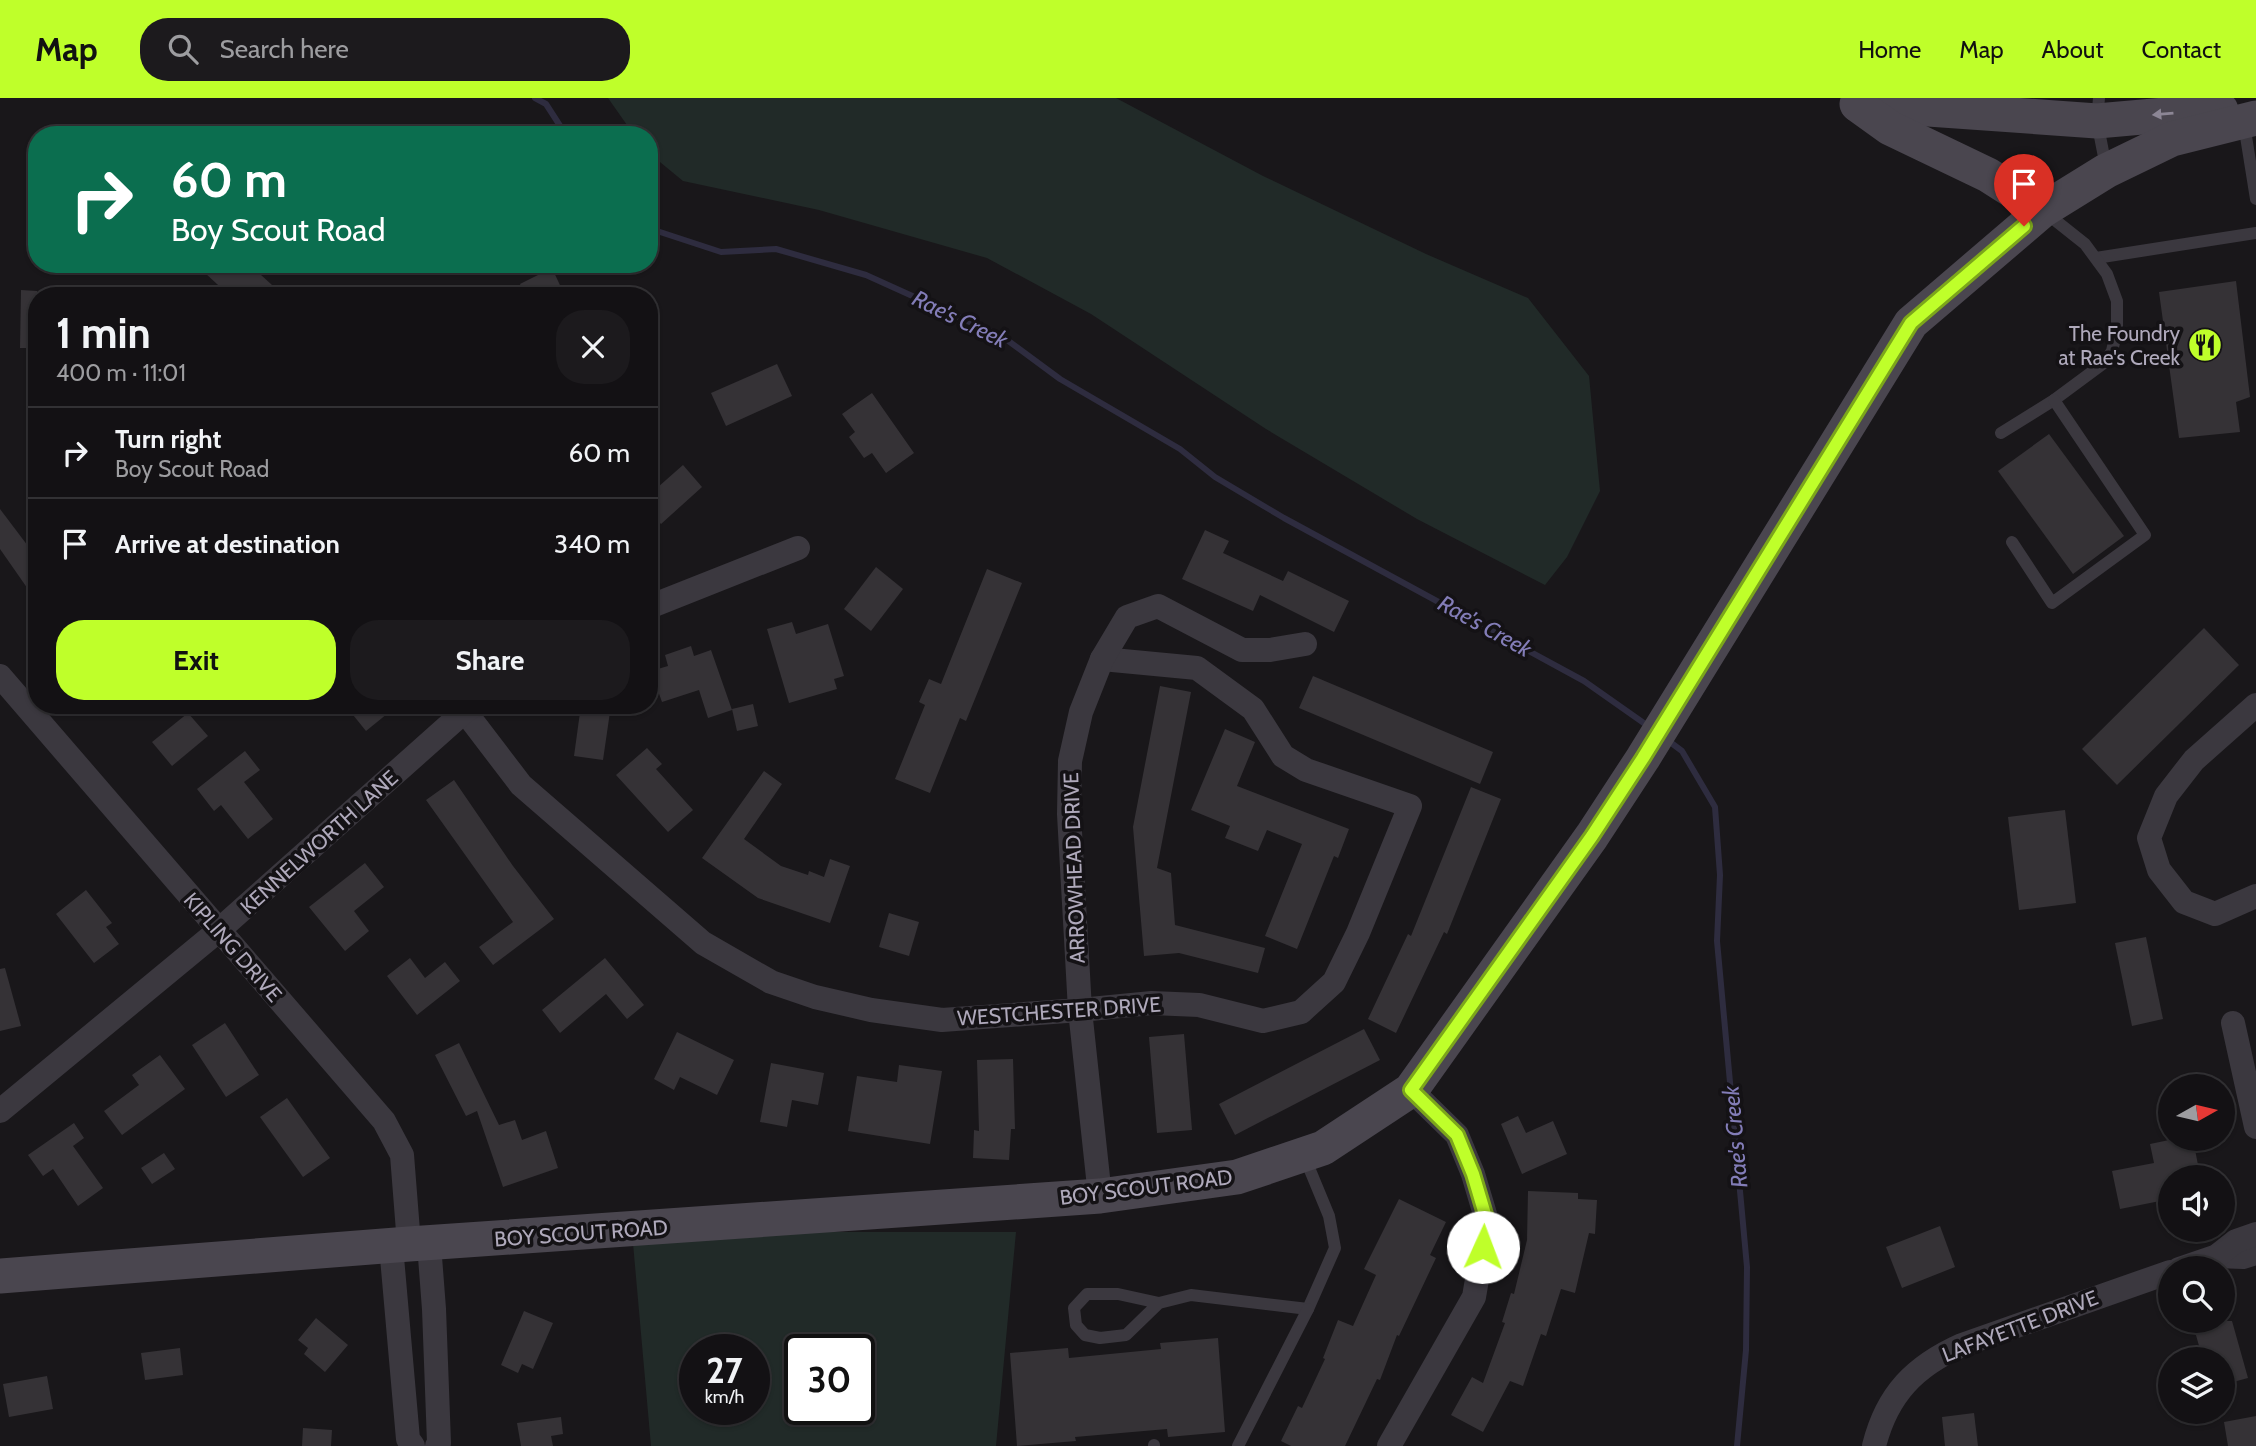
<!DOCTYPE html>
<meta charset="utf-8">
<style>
body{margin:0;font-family:Cabin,sans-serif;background:#1c1a1d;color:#f1f3f6;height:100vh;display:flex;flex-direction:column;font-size:26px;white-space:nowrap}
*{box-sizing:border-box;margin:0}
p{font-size:23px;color:#9d9da0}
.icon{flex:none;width:38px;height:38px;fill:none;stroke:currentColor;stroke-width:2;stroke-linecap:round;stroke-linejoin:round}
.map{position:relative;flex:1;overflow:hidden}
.side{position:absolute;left:28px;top:189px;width:630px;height:427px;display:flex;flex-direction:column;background:#131114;border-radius:28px;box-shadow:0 2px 5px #0004,0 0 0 2px #323134}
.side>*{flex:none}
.guide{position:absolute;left:28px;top:28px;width:630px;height:147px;border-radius:28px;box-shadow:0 2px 5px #0004,0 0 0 2px #323134;background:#0b6e4f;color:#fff;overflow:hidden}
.needle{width:46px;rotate:82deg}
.tools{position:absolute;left:2158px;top:976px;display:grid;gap:14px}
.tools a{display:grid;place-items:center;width:77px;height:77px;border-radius:50%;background:#131114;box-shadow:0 2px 5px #0004,0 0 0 2px #323134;font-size:35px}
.speed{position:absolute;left:679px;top:1236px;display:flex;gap:14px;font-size:35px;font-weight:700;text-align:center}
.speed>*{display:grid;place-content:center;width:91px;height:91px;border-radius:50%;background:#131114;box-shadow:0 2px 5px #0004,0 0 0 2px #323134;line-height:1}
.speed small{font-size:18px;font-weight:400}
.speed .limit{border:4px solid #111;border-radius:10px;background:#fff;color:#111}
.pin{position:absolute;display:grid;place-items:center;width:60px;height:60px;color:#fff;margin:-72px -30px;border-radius:50% 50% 50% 0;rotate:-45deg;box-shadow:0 0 7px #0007}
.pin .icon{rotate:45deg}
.me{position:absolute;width:77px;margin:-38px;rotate:2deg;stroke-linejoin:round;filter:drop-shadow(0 0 5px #0008)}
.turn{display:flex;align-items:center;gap:24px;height:147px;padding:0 28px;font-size:32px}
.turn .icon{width:91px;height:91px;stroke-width:2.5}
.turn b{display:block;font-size:49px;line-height:60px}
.round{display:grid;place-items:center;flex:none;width:74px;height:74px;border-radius:28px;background:#1c1a1d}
.headline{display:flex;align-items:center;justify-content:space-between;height:119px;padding:0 28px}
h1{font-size:42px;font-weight:800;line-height:52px}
.primary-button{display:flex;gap:14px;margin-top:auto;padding:14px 28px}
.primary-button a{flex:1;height:80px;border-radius:28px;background:#bfff2a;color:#111;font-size:28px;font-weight:800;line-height:80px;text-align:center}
.primary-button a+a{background:#1c1a1d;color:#f1f3f6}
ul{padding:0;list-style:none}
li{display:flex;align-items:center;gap:21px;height:91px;padding:0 28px;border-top:2px solid #323134}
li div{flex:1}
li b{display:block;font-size:26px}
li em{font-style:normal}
header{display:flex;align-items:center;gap:42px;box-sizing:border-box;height:98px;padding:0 35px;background:#bfff2a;color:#111}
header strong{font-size:33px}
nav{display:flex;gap:38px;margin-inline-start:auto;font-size:24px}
.search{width:490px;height:63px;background:#1c1a1d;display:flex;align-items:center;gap:18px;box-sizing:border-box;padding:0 24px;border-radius:28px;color:#9d9da0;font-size:26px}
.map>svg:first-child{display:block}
</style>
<header>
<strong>Map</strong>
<div class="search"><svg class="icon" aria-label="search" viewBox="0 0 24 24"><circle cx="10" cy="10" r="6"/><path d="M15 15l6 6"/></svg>Search here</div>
<nav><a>Home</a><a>Map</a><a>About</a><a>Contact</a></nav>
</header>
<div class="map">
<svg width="2256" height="1348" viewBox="0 0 2256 1348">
<rect width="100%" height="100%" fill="#19171a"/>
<g fill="#212a28" fill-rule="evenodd">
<polygon points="608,0 1116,0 1263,78 1426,156 1528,200 1589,278 1600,393 1567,459 1545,487 1417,421 1266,331 1091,216 987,160 819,112 683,83 649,55 649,37 634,37"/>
<path d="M632 1134H1016L996 1348H651ZM695 1251H754V1311H695ZM800 1251H859V1311H800Z"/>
</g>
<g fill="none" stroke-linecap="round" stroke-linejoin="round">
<g stroke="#2e2c3f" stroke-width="6">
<polyline points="535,0 546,6 566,37"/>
<polyline points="649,125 657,133 721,154 776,151 866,177 1003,239 1060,281 1180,351 1215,379 1284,420 1584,583 1648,628"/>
<polyline points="1666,641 1682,653 1715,709 1720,777 1717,843 1747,1169 1746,1252 1737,1348"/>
</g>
</g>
<g fill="#353236">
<polygon points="212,166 249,166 284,198 230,198 205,175"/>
<polygon points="552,170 565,198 525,198 520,186"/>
<polygon points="2236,183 2250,299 2236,304 2240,334 2179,340 2159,194"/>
<polygon points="21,192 37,193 37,250 20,250"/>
<polygon points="777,266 792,298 726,328 711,295"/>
<polygon points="872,295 914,355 886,375 872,355 864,360 849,339 855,334 842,316"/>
<polygon points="2049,336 2124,438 2073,476 1998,373"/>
<polygon points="683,367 702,389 661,426 649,413 649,397"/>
<polygon points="0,411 37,460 37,504 0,451"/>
<polygon points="1205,432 1229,443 1223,455 1283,483 1288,473 1349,503 1334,534 1260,497 1253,513 1182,481"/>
<polygon points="876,469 903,491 871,533 844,511"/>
<polygon points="987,471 1022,485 966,623 960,620 930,695 895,681 925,607 919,604 929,581 941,586"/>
<polygon points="792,524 796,536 828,526 844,578 834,581 837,591 789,605 767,531"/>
<polygon points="2204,530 2239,567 2117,687 2082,651"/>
<polygon points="691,548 694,558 711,552 732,612 708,620 699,592 662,604 651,573 668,568 665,557"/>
<polygon points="1313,578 1493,654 1480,686 1299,610"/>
<polygon points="1160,588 1191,594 1157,770 1171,775 1175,827 1265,850 1258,875 1179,855 1144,858 1133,729"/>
<polygon points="753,606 758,628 737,633 732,611"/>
<polygon points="345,607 398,607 366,633"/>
<polygon points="581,607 611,607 603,662 574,658"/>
<polygon points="188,615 208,638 172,668 152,644"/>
<polygon points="1225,631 1255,644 1237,688 1349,731 1338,760 1334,758 1297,851 1265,838 1302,746 1267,732 1258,753 1225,740 1230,728 1191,712"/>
<polygon points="647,650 662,666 656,671 693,712 668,734 616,677"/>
<polygon points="245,653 260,672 244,684 273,721 248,741 221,707 214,713 197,691"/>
<polygon points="764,673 782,686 744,741 781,768 808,777 809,773 824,779 830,761 850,768 830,825 758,800 702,760"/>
<polygon points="454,682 513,768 554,821 493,867 479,849 513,824 426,702"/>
<polygon points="1471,689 1501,701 1447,836 1444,834 1396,935 1368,921 1408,836 1411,838"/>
<polygon points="2065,712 2076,805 2019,812 2008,719"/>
<polygon points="365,765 384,789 354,813 369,833 345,853 309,809"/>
<polygon points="86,792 112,825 106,829 119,846 94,865 56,816"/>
<polygon points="889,815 919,824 909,858 879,849"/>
<polygon points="2146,839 2163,921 2132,928 2115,845"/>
<polygon points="410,860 425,880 445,864 460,883 417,917 387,878"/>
<polygon points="605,860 644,907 627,921 606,896 560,935 542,912"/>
<polygon points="5,870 21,928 0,933 0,871"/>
<polygon points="225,925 259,977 226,999 192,947"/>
<polygon points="1364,931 1380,962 1235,1037 1219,1006"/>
<polygon points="677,934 734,962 717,997 680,979 674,992 654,981"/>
<polygon points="1184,936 1192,1032 1157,1035 1149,939"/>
<polygon points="459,945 499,1027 515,1022 522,1042 546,1033 558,1070 503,1089 477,1013 466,1018 435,957"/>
<polygon points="160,957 185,991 122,1037 104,1013 139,987 132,977"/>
<polygon points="1013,961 1015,1031 1011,1031 1009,1062 973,1060 974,1032 979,1033 977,962"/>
<polygon points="771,965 824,975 818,1007 792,1002 787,1029 760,1024"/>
<polygon points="899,967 942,973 930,1046 848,1033 857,978 897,984"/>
<polygon points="287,1000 330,1060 303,1079 260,1019"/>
<polygon points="1518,1018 1526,1035 1553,1023 1567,1056 1522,1076 1501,1026"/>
<polygon points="74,1025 84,1040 73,1048 103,1090 78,1108 53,1071 43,1078 28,1057"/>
<polygon points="2174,1041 2193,1041 2198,1067 2191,1068 2194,1080 2170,1080 2170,1101 2120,1111 2112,1073 2154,1065 2150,1046"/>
<polygon points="164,1055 175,1071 152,1086 141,1070"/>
<polygon points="1528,1093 1578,1095 1578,1101 1597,1102 1595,1136 1589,1135 1575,1195 1561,1191 1546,1238 1541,1236 1523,1288 1510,1283 1483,1334 1451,1317 1472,1279 1483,1285 1505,1225 1502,1224 1511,1195 1514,1196 1527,1142"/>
<polygon points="1399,1101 1446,1124 1430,1157 1436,1160 1399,1238 1397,1237 1380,1282 1377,1281 1345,1348 1291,1348 1281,1343 1298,1308 1302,1310 1325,1261 1323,1260 1338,1222 1353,1228 1376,1177 1364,1171"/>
<polygon points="1940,1128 1955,1169 1902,1190 1886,1149"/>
<polygon points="524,1213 553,1225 533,1271 522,1266 518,1275 501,1267"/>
<polygon points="316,1220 348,1247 325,1274 304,1256 308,1250 298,1242"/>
<polygon points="2192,1223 2232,1223 2248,1280 2222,1287 2222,1262 2203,1262"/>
<polygon points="1218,1240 1225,1334 1168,1339 1167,1331 1075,1339 1076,1343 1017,1348 1010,1255 1068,1250 1069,1260 1161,1251 1160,1245"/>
<polygon points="180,1250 183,1277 145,1282 141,1255"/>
<polygon points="47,1278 53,1311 9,1319 3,1286"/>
<polygon points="1974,1315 1978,1348 1945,1348 1942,1319"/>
<polygon points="2256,1318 2256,1348 2228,1348 2224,1324"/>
<polygon points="561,1319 563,1336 551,1338 553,1348 521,1348 517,1325"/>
<polygon points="303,1330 332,1332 331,1348 302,1348"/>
</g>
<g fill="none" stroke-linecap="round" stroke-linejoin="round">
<g stroke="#3b383f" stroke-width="12">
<polyline points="2099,0 2097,23 2106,69"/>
<polyline points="2244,26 2256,101"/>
<polyline points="2096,160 2256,135"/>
<polyline points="2001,335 2054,302 2104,265 2112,253 2117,232 2117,203 2107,176 2085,146 2046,115"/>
<polyline points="2012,444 2052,505 2145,437 2054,302"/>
<polyline points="1159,1205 1118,1196 1087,1196 1074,1210 1076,1227 1085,1237 1100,1240 1126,1237 1159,1205 1191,1197 1308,1211 1335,1150 1329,1118 1305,1060"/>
<polyline points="1154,1347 1154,1348"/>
<polyline points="1238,1348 1308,1211"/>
</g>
<g stroke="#3b383f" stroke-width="24">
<polyline points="649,509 798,450"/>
<polyline points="0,578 384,1023 402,1057 409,1146"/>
<polyline points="460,607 521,687 703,845 771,884 815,899 871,912 942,922 1080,912 1152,905 1199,907 1263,923 1301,914 1334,884 1358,835 1410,708 1306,672 1283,658 1253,611 1197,570 1102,561"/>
<polyline points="2256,607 2194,662 2166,698 2149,740 2159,772 2184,804 2215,816 2256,798"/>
<polyline points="2233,925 2256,1029"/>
<polyline points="0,1013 218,833 465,613 475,607"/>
<polyline points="1100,1098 1080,912 1069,716 1070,663 1081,614 1102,561 1127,519 1158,508 1242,552 1270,552 1305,546"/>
<polyline points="429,1146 434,1211 439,1345 437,1348"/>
<polyline points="391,1148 408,1341 413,1348"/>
<polyline points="2217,1158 2243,1159 2256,1155"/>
<polyline points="2179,1171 2217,1158 2236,1143 2256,1136"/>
<polyline points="1389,1348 1474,1199 1487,1123 1473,1076 1457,1037 1411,992"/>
<path d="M1874 1348C1887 1296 1915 1268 1962 1247L2170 1174"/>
</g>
<g stroke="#4a464f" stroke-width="35">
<polyline points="1857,6 2097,23 2221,12"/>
<polyline points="1858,7 1890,30 1988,77 2043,112"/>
<polyline points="0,1178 409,1146 1100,1098 1237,1079 1323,1050 1411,992 1592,738 1643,660 1911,225 2043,112 2106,73 2172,41 2256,20"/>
</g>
</g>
<defs><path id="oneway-solid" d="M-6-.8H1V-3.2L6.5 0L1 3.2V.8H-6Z" transform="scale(1.75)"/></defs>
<use fill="#8c8695" href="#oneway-solid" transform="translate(2163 16) rotate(175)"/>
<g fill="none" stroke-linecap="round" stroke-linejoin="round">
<g stroke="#7ca61b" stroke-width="18">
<polyline id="route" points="1483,1149 1487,1123 1473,1076 1457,1037 1411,992 1592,738 1643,660 1911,225 2024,128"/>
</g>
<use href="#route" stroke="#bfff2a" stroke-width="12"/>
</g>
<defs>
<g id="restaurant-disc" transform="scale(1.75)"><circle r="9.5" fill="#bfff2a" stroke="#141215"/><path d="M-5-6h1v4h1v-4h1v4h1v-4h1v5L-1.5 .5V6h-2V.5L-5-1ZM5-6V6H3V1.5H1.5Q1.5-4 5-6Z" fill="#111"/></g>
</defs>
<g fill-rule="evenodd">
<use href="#restaurant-disc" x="2205" y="247"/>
</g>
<g text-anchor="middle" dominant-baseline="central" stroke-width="7" stroke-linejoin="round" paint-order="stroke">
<g font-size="21" fill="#afa9bb" stroke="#141215" text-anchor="end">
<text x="2180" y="235">The Foundry<tspan x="2180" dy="24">at Rae's Creek</tspan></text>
</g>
<g font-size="21" fill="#afa9bb" stroke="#141215">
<text transform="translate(319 744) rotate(-42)">KENNELWORTH LANE</text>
<text transform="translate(1074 770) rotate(-92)">ARROWHEAD DRIVE</text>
<text transform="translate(233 849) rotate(49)">KIPLING DRIVE</text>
<text transform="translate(1059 913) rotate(-4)">WESTCHESTER DRIVE</text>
<text transform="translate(1146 1089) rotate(-7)">BOY SCOUT ROAD</text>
<text transform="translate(581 1135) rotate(-4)">BOY SCOUT ROAD</text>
<text transform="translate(2020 1228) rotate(-21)">LAFAYETTE DRIVE</text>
</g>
<g font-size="23" font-style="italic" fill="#837db8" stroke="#141215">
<text transform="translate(960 221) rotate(26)">Rae's Creek</text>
<text transform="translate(1485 528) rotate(29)">Rae's Creek</text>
<text transform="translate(1735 1039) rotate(-95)">Rae's Creek</text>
</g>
</g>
</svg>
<div class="tools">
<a><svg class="needle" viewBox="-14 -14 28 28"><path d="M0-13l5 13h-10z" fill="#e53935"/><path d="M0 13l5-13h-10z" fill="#9d9da0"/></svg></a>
<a><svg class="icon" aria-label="sound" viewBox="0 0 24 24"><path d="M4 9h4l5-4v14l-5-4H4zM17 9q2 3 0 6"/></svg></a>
<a><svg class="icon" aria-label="search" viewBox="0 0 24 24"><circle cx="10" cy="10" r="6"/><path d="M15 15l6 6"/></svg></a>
<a><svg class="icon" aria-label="layers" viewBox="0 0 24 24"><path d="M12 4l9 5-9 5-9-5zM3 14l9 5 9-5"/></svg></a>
</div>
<div class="speed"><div>27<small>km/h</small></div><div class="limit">30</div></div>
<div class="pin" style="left:2024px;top:128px;background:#d93025"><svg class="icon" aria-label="arrive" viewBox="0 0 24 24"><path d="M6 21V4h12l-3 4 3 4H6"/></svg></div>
<svg class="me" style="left:1483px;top:1149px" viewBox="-20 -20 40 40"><circle r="19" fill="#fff"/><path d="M0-13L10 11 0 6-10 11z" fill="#bfff2a"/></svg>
<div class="guide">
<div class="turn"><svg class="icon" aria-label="right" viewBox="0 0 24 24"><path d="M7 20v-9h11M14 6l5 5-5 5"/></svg><div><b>60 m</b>Boy Scout Road</div></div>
</div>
<section class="side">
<div class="headline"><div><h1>1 min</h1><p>400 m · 11:01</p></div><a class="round"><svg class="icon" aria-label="close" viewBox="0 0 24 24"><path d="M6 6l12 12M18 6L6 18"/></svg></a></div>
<ul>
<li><svg class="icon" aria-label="right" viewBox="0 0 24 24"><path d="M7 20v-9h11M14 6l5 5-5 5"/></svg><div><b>Turn right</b><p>Boy Scout Road</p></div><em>60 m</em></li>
<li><svg class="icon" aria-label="arrive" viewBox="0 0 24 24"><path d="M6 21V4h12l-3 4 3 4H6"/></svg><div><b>Arrive at destination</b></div><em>340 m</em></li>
</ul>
<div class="primary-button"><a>Exit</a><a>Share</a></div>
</section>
</div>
